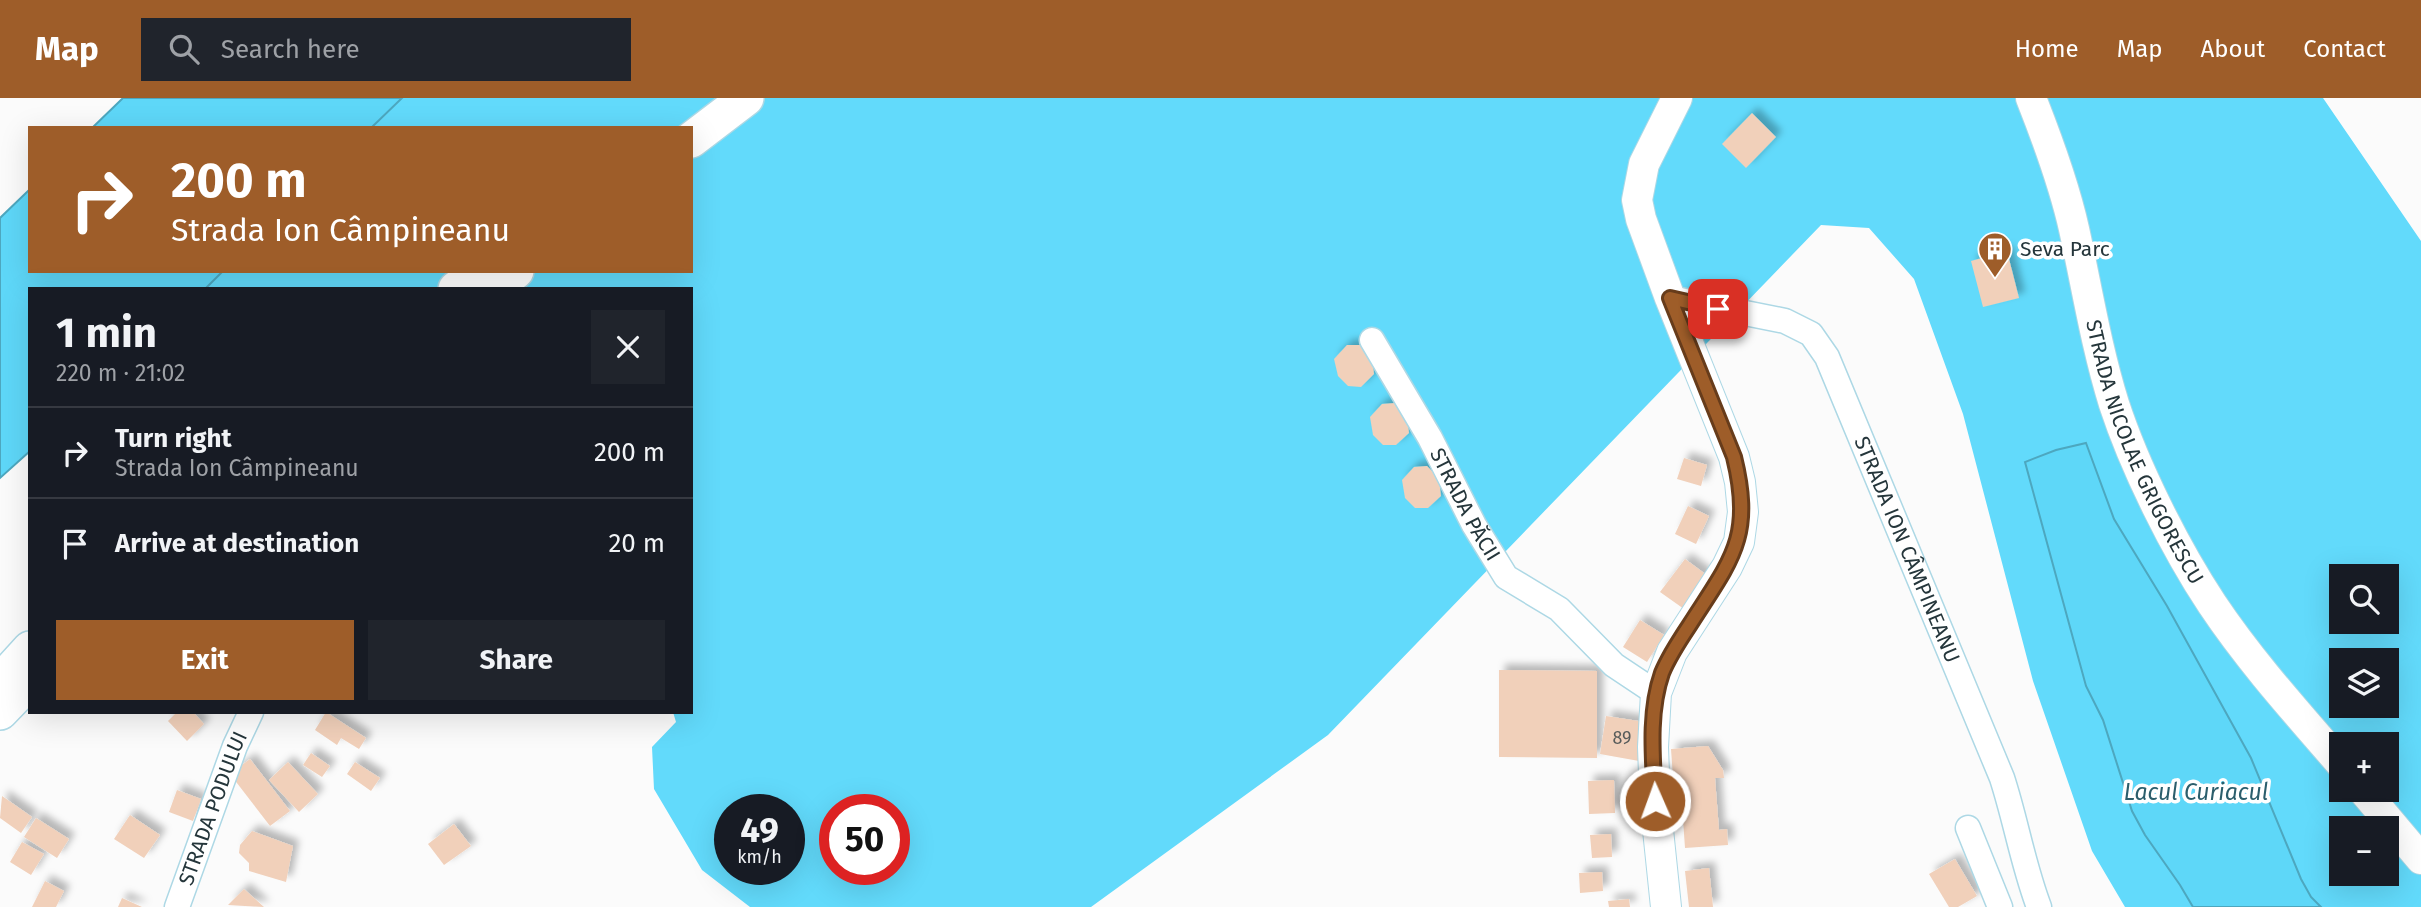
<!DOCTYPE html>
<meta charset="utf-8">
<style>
body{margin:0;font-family:"Fira Sans",sans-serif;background:#20242c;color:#f1f3f6;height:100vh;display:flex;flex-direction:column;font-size:26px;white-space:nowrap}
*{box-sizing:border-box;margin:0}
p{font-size:23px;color:#9ea1a6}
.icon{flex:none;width:38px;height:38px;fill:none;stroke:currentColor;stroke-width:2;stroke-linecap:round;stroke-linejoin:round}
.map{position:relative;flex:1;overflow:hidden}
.drawer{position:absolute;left:28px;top:189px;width:665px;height:427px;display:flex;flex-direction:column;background:#171b24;border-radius:0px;box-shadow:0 7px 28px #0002}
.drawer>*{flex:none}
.hud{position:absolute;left:28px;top:28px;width:665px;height:147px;border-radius:0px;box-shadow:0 7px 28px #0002;background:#9e5d29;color:#fff;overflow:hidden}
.controls{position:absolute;left:2329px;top:466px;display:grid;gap:14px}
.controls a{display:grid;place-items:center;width:70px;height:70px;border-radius:0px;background:#171b24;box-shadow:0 7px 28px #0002;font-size:35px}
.speed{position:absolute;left:714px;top:696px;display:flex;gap:14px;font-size:35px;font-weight:700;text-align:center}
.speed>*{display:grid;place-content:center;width:91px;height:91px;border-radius:50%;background:#171b24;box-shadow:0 7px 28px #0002;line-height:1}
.speed small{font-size:18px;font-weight:400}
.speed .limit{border:10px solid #d22;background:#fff;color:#111}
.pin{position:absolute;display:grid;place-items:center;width:60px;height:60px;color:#fff;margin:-30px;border-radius:14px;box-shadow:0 4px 10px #0006}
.me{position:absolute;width:77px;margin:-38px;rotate:358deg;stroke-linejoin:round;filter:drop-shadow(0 0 5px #0008)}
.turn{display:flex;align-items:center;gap:24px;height:147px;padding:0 28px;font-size:32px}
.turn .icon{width:91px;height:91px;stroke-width:2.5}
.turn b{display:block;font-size:49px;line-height:60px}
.round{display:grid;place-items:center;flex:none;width:74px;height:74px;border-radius:0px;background:#20242c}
.summary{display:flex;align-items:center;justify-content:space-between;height:119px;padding:0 28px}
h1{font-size:42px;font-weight:700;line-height:52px}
.cta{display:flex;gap:14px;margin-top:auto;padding:14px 28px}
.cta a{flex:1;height:80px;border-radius:0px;background:#9e5d29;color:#fff;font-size:28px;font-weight:700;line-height:80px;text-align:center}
.cta a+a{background:#20242c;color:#f1f3f6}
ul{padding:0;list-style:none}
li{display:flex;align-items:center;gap:21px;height:91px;padding:0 28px;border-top:2px solid #363941}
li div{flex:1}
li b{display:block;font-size:26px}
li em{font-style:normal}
header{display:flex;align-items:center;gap:42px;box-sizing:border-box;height:98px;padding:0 35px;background:#9e5d29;color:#fff}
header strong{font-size:33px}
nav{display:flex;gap:38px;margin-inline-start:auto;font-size:24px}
.search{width:490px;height:63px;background:#20242c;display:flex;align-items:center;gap:18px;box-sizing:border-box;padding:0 24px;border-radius:0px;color:#9ea1a6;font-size:26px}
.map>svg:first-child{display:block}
</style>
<header>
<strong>Map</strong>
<div class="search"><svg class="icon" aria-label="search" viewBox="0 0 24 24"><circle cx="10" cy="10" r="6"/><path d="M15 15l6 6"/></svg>Search here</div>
<nav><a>Home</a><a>Map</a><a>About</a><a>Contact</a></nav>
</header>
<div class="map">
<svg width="2421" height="809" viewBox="0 0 2421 809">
<defs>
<filter id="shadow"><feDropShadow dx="6" dy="-6" stdDeviation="3.5" flood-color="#0004"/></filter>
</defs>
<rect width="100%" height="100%" fill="#fbfbfb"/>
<path fill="#62dafb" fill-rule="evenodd" d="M402 0H2323L2421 143V809H2125L2092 753 2033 583 1963 316 1914 181 1869 130 1821 127 1328 637 1091 809H750L702 772 654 691 652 649 676 624 673 614H691V191H205L223 173H691V30H371ZM2342 478H2387V523H2342ZM2342 562H2387V607H2342ZM2342 646H2387V691H2342ZM730 712H789V772H730ZM835 712H894V772H835ZM2342 730H2387V775H2342Z"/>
<g fill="#5ed7f8" stroke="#4da7bf" stroke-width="2">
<polygon points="123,0 402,0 371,30 92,30"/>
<polygon points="30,91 30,173 223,173 205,191 30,191 30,353 0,380 0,120"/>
<polygon points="2086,345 2114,421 2167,508 2251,660 2301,781 2311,799 2321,809 2193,809 2180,787 2145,737 2132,713 2103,622 2086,588 2025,364 2056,352"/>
</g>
<g fill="#f1d0ba" filter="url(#shadow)">
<polygon points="1752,15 1776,39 1746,70 1722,46"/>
<polygon points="2007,153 2019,200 1983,209 1971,163"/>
<polygon points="1347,247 1360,247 1372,258 1374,276 1361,289 1348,288 1338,278 1334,261"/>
<polygon points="1395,305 1407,317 1409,335 1396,347 1383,347 1373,337 1370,319 1382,306"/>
<polygon points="1684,360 1707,367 1701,388 1677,381"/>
<polygon points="1427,368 1439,380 1441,398 1428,410 1415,410 1405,400 1402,382 1414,369"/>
<polygon points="1688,408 1709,418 1696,446 1675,436"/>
<polygon points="1685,461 1708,478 1684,511 1660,494"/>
<polygon points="1640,522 1664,537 1647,564 1623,549"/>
<polygon points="1499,572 1597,573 1597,660 1499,659"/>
<polygon points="177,614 193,614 204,626 187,643 168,623"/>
<polygon points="326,614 366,640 359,651 341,640 337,647 315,632"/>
<polygon points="1606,618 1645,624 1639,663 1600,656"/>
<polygon points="1708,648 1723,672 1724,680 1715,680 1719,732 1727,731 1728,747 1685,750 1680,678 1673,679 1671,651"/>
<polygon points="311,655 330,668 322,679 303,667"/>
<polygon points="250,661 290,713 270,728 230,676"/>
<polygon points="288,664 318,696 299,714 269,682"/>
<polygon points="355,664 380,680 371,693 347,676"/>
<polygon points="1614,682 1615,715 1589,716 1588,683"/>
<polygon points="177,692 201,701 193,723 169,714"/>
<polygon points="2,698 32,719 21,735 0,720"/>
<polygon points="130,717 160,737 144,760 114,741"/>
<polygon points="36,720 69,741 57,760 24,739"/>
<polygon points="454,726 471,748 444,767 428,746"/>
<polygon points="252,733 293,748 286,784 249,773 249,765 239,755 240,747"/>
<polygon points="1611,736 1612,759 1592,760 1590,737"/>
<polygon points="22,744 44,756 31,777 10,764"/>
<polygon points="1955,761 1977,798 1958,809 1949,809 1929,776"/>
<polygon points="1709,770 1713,809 1689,809 1685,773"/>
<polygon points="1602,774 1603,793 1580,795 1579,775"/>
<polygon points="45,783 64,793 56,809 32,809"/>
<polygon points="244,791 264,809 228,807"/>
<polygon points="122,800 142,809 118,809"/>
<polygon points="1629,801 1630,809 1609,809 1608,803"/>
</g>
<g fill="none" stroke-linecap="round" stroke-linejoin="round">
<g stroke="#add8e5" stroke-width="27">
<g id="minor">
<path id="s1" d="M1670 200 1785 223 1811 236 1827 259 2002 680C2016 723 2023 767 2039 809"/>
<path id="s2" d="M1372 242 1430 340 1474 427 1506 479 1559 511 1614 567 1656 595"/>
<polyline points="1968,730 2000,809"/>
<path id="s3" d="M177 809 235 648 251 614"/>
</g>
</g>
<g stroke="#add8e5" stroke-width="32">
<g id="major">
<path id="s4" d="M2031 0C2048 43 2064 86 2074 131 2087 190 2096 248 2114 306 2135 370 2175 450 2212 506 2250 563 2297 615 2342 667"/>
<polyline points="2362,691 2421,761"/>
<polyline points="1666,809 1655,703 1653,649 1656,595 1672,554 1727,469 1739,444 1743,414 1740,384 1734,359 1670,200 1641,121 1637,102 1644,66 1677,0"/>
</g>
</g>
<g stroke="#add8e5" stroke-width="38">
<g id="highway">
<polyline points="691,42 746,0"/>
<polyline points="456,191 480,173"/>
<polyline points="493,191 516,173"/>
<polyline points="0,584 30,551"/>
<polyline points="0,614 30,583"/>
</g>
</g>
<use href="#minor" stroke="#fff" stroke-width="24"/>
<use href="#major" stroke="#fff" stroke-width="30"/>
<use href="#highway" stroke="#fff" stroke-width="35"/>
</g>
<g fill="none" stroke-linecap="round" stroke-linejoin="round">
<g stroke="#673c1b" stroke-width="18">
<path id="route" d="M1655 703C1653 661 1648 615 1662 575 1669 558 1679 543 1689 528 1731 462 1754 440 1734 359L1670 200 1718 211"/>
</g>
<use href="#route" stroke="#9e5d29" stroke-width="12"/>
</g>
<defs>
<g id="building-pin" transform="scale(1.75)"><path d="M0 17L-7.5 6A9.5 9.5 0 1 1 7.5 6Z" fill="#9e5d29" stroke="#fff"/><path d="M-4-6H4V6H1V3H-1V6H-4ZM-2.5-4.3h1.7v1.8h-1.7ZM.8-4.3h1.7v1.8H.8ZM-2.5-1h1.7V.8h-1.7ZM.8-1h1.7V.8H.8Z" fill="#fff"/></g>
</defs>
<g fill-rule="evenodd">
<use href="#building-pin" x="1995" y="151"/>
</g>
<g text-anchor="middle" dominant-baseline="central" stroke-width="7" stroke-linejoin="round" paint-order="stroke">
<g font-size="18" fill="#585c5b">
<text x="1622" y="640">89</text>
</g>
<g font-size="21" fill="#25363b" stroke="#fff" text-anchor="start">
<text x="2020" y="151">Seva Parc</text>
</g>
<g font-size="21" fill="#25363b" stroke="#fff">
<text stroke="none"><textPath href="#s4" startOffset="373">STRADA NICOLAE GRIGORESCU</textPath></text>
<text stroke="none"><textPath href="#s2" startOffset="189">STRADA PĂCII</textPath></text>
<text stroke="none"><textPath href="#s1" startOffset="383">STRADA ION CÂMPINEANU</textPath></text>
<text stroke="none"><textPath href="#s3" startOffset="105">STRADA PODULUI</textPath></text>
</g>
<g font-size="23" font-style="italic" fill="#2b5e6c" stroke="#fff">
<text x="2196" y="694">Lacul Curiacul</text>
</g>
</g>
</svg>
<div class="controls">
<a><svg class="icon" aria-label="search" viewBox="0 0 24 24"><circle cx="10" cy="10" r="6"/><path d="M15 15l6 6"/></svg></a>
<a><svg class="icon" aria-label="layers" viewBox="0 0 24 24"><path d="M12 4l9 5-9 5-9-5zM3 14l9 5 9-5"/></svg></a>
<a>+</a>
<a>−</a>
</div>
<div class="speed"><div>49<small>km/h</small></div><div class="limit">50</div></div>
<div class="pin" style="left:1718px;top:211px;background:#d93025"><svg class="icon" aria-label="arrive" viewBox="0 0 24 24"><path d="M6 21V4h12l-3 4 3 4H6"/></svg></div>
<svg class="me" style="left:1655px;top:703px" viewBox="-20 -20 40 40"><circle r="17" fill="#9e5d29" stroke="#fff" stroke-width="3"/><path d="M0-11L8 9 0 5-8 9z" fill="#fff"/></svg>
<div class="hud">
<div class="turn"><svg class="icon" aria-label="right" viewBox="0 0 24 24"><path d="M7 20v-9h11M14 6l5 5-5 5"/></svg><div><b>200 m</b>Strada Ion Câmpineanu</div></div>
</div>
<section class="drawer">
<div class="summary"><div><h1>1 min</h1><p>220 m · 21:02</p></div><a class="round"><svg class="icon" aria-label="close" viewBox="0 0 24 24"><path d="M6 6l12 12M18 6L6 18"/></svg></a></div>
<ul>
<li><svg class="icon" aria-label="right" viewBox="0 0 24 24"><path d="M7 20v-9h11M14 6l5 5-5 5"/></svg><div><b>Turn right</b><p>Strada Ion Câmpineanu</p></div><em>200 m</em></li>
<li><svg class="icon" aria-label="arrive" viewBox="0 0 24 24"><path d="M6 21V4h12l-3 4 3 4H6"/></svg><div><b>Arrive at destination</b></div><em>20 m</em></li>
</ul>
<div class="cta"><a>Exit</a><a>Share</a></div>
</section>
</div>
